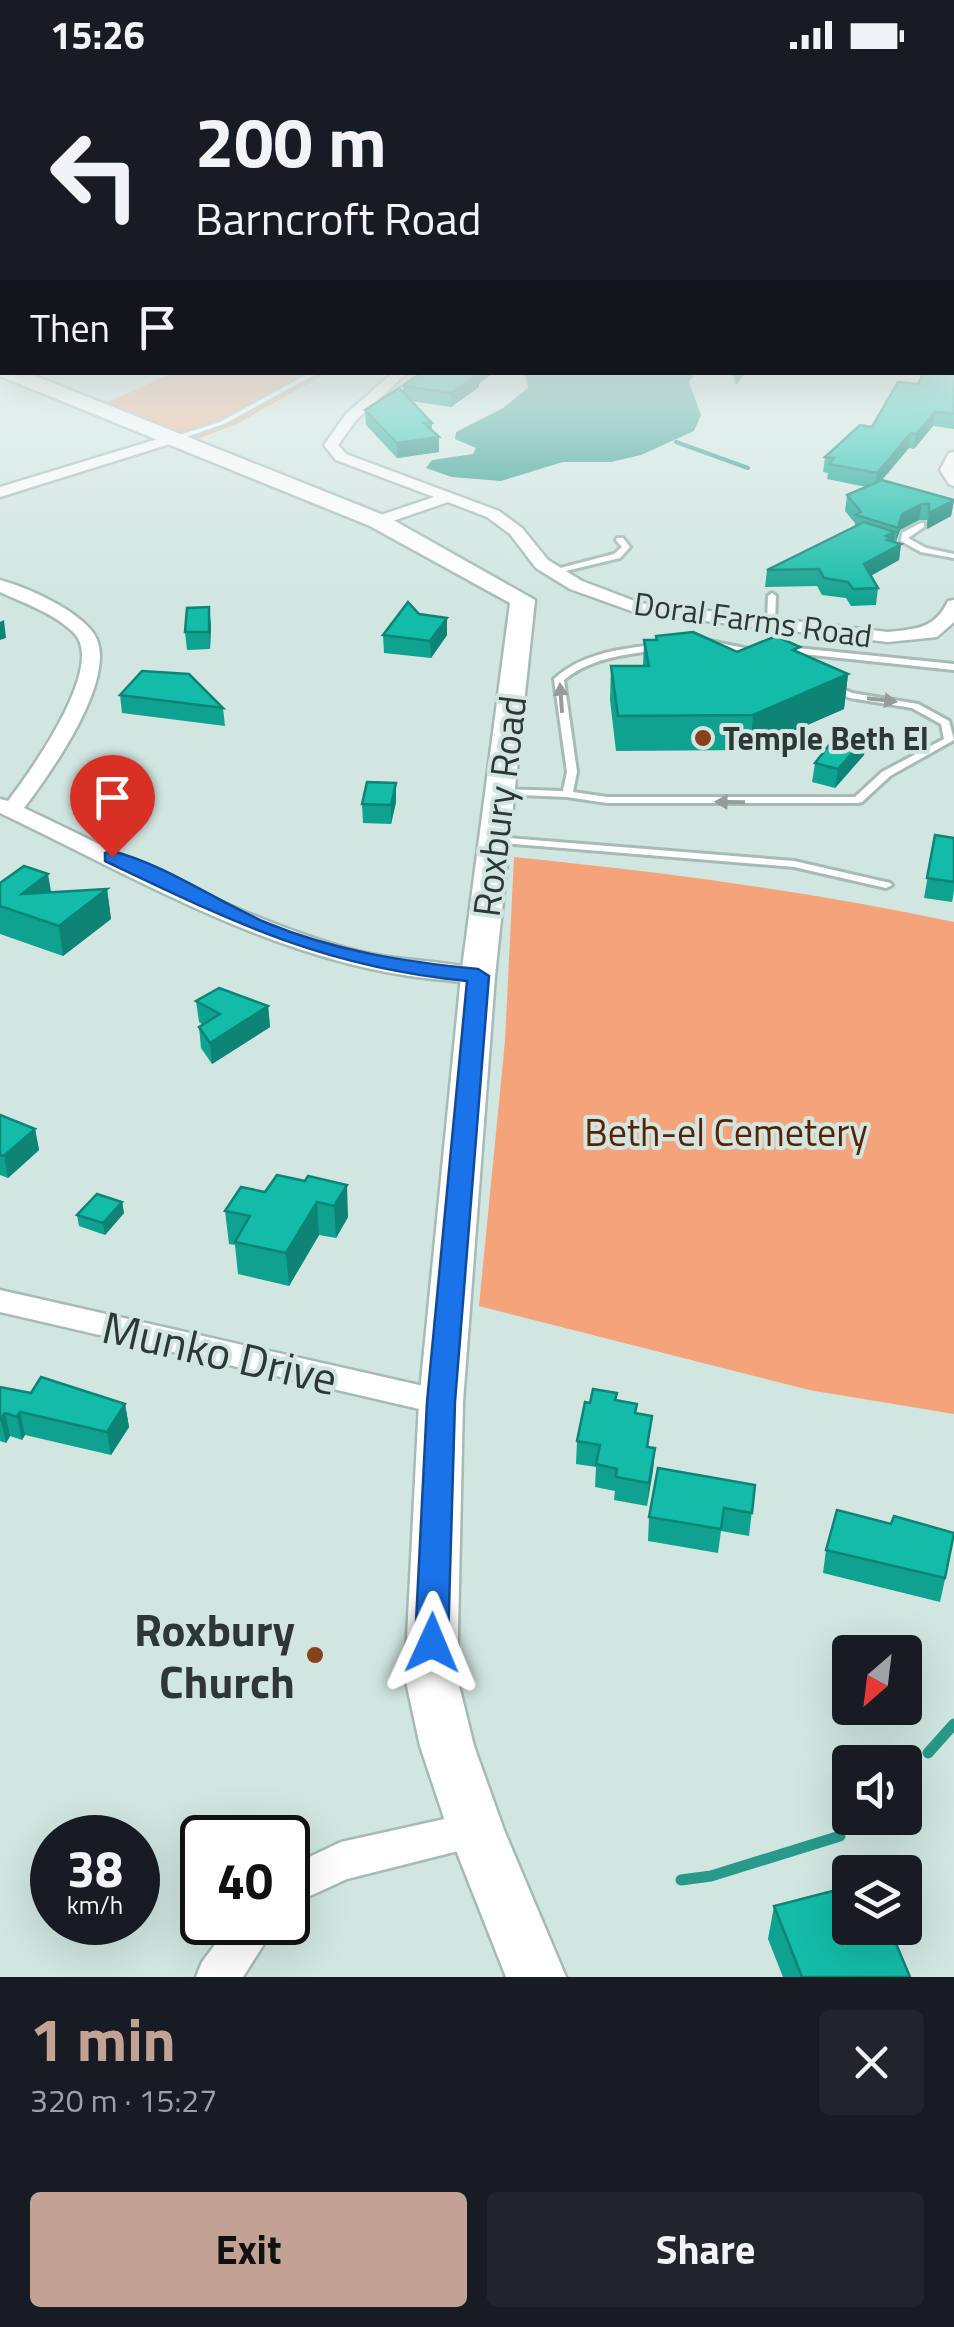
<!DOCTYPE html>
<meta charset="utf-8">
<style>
body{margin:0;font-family:"Titillium Web",sans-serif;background:#20242c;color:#f1f3f6;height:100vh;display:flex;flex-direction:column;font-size:38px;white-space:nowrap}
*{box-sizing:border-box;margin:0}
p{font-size:32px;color:#9ea1a6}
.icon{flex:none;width:55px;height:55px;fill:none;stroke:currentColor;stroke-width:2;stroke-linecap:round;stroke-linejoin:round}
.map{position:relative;height:1907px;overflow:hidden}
.drawer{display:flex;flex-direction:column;background:#171b24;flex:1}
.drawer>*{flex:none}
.banner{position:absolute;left:0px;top:0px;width:955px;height:305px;box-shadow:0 10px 40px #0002;background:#171b24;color:#f1f3f6;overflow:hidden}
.needle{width:65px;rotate:208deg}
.fabs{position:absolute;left:832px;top:1565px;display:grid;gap:20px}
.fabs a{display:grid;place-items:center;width:90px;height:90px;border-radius:10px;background:#171b24;box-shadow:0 10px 40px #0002;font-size:50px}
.speed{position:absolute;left:30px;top:1745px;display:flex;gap:20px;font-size:50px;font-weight:700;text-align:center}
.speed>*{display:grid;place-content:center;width:130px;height:130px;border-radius:50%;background:#171b24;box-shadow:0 10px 40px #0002;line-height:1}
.speed small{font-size:25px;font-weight:400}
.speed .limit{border:5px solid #111;border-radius:15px;background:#fff;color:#111}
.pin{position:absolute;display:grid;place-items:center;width:85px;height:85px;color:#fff;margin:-102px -42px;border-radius:50% 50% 50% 0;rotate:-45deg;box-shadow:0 0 10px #0007}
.pin .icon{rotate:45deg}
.me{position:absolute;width:110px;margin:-55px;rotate:1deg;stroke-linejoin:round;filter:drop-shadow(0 0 8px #0008)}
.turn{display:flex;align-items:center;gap:35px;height:210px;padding:0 30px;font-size:45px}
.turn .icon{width:130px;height:130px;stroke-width:2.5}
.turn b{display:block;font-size:70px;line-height:85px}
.then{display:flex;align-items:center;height:95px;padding:0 30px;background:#0003;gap:20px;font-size:38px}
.round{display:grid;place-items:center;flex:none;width:105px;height:105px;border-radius:10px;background:#20242c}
.head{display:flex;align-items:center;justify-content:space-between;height:170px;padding:0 30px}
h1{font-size:60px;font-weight:700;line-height:75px;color:#c2a393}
.action{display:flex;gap:20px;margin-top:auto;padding:20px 30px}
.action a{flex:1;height:115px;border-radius:10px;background:#c2a393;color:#111;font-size:40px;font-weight:700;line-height:115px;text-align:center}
.action a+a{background:#20242c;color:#f1f3f6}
.status{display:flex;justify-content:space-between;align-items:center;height:70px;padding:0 50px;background:#171b24;direction:ltr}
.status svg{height:28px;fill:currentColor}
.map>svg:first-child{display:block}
</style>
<div class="status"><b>15:26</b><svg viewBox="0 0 49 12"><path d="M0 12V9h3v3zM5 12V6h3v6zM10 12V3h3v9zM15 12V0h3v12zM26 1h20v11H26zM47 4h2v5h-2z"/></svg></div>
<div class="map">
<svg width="954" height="1907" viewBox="0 0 954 1907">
<rect width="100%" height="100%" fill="#d1e6e1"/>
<g fill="#f4a37a">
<polygon points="173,303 327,303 237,354 195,370 103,334"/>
<path d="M514 787C663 802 808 821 954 852V1344L809 1320 479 1236 505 971Z"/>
</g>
<polygon fill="#28998a" points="690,302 694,306 689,312 701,345 694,361 641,385 611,392 563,392 501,411 452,407 426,398 432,390 473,384 476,378 455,369 456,362 503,338 528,318 525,303"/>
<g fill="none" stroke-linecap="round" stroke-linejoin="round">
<polyline stroke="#28998a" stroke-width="4" points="676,372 748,398"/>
<g stroke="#28998a" stroke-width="11">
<polyline points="928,1683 954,1654"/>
<polyline points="681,1810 711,1806 840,1766"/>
</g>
<g stroke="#a6bab6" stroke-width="6">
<g id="lane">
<polygon points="311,302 320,302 224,354 174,371 167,369 220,352"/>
<polygon points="921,453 924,453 924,457 908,468 926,478 954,484 954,488 921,482 901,471 902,463"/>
<polygon points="617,468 623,468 630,477 620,488 553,504 549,501 614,484 622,477 616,470"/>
<polygon points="772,523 776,526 775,555 771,558 767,555 768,526"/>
<polygon points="705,570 759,581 764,584 759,587 702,575 702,571"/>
<path d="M660 574 665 577 663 579C628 585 593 586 564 610L577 702 573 722 607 727H855L882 702 944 669 941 654 912 638 850 628 828 619 826 617 831 614 852 623 918 634 949 651 954 670 890 706 862 732 858 733H607L567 727 496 724 495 722 500 719 563 721 567 702 554 609C583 582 623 579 660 574Z"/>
<polygon points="787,577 954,594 954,600 784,582 784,578"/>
<polygon points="495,767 794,791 890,813 892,815 886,818 794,797 491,772 490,770"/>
</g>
</g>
<g stroke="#a6bab6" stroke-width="5">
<g id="street">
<path d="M394 302H408L356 350 338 375 346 384 499 441 522 458 548 490 582 511 640 533 888 562C916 559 935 559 948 531L954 530V552L937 567 888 572 637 543 570 519 536 498 510 464 487 447 448 432 384 454H372V448L434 427 336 390 324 375 346 344Z"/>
<polygon points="171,365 176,366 176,372 0,427 0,417"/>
<polygon points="954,382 954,416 949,414 940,400 949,383"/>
<path d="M0 510C28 518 77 539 94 564 121 605 49 705 24 738 129 787 232 844 342 877 390 892 439 889 487 901L490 906 487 911C470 915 451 910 433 909 278 893 139 809 0 743V729L8 731C30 702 105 598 75 564 56 544 24 533 0 522Z"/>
<polygon points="0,1220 441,1320 452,1324 457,1332 452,1340 441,1344 0,1242"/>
<polygon points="476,1742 490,1747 496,1760 490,1773 347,1809 288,1836 288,1797 341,1772"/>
<polygon points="232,1852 278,1852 243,1907 196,1907 202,1892"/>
</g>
</g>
<g stroke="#a6bab6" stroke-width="5">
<polygon id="secondary" points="2,298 2,302 25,302 386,446 535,530 495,906 463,1332 457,1607 474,1676 504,1760 566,1907 506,1907 448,1760 420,1676 405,1607 419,1332 461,906 510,533 370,456 0,306"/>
</g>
<use href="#lane" fill="#fff" fill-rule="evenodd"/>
<use href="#street" fill="#fff" fill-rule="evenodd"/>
<use href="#secondary" fill="#fff" fill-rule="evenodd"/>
</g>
<g fill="#10a290">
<polygon points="732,302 746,302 736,315"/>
<polygon points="954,302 954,359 933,356 914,379 909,378 882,410 954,430 951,446 927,459 927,450 919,450 900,460 896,472 901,474 899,490 871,506 878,518 876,535 851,536 846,528 822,525 817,516 765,517 767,500 855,457 855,453 845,441 847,425 866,417 827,409 828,403 823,402 825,387 872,357 918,314"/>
<polygon points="479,314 479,317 451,337 411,331 432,353 432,361 439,382 397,388 366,355 365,340 403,323 403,316"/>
<polygon points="419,544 447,565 431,588 384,583 383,565"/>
<polygon points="211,554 210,579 187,580 185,562"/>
<polygon points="656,566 737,582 800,583 848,604 844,639 750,680 616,681 610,630 611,596 643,596 644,570 655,570"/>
<polygon points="120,625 223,638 225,656 122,643"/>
<polygon points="864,685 835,718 812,712 815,693"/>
<polygon points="396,713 396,732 391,754 363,753 362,734"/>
<polygon points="935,765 954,768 954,821 952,832 924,828"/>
<polygon points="0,813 51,822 107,819 111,849 63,886 0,864"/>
<polygon points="196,931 268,936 270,957 212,994 201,978 199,957 203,955 199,952"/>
<polygon points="0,1045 35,1059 39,1080 8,1108 0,1105"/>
<polygon points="305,1111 348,1147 336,1168 319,1165 289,1216 238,1204 235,1175 229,1174 225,1141 265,1122"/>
<polygon points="122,1132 124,1143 105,1165 79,1156 77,1145"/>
<polygon points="0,1317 31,1323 125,1334 129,1357 111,1385 25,1365 22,1370 10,1366 6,1373 0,1371"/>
<polygon points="617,1323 616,1330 636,1343 649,1377 655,1378 647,1436 614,1430 615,1421 595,1417 596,1397 576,1394 577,1371 590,1333"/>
<polygon points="755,1415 749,1466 721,1461 718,1483 648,1471 649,1447"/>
<polygon points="891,1454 954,1468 940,1532 823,1503 826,1480"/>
<polygon points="774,1836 870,1870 910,1907 783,1907 768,1869"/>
</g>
<g fill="#0d8476">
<polygon points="476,302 494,302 479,314 479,317 451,337 451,323"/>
<polygon points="737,302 746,302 736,315"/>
<polygon points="935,342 933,356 914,379 916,364"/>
<polygon points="911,363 909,378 875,418 877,403"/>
<polygon points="439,367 439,382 397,388 397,373"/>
<polygon points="954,430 951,446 927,459 929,443"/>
<polygon points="922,434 919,450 900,460 895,474 898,458 902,444"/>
<polygon points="895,462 893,478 901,474 899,490 862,510 864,494 886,466"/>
<polygon points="209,537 211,554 210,579 209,562"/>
<polygon points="447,548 447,565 431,588 430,571"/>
<polygon points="4,550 6,568 0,570 0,552"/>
<polygon points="848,604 844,639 750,680 753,645"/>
<polygon points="867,666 864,685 835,718 838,699"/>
<polygon points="396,713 396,732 391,754 391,735"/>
<polygon points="48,804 53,833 22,824"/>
<polygon points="107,819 111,849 63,886 59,856"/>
<polygon points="268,936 270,957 212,994 210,973"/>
<polygon points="35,1059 39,1080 8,1108 4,1086"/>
<polygon points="347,1115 348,1147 336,1168 334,1136"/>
<polygon points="122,1132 124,1143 105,1165 103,1153"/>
<polygon points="317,1132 319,1165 289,1216 286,1183"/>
<polygon points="125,1334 129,1357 111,1385 107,1362"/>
<polygon points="20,1342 25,1365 22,1370 17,1347"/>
<polygon points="5,1343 10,1366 6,1373 1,1350"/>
<polygon points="655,1378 653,1401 647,1436 649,1413"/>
</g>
<g fill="#13bca8" stroke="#0d8476" stroke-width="2.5">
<polygon points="422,302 476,302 479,303 451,323 403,316"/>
<polygon points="924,302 954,302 954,344 935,342 916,364 911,363 877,403 829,394 834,388 825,387 860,355 872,357 898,312 918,314"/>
<polygon points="399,318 432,353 424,353 439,367 397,373 365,340"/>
<polygon points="882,410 954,430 929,443 929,434 922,434 902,444 898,458 856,445 861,442 847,425"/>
<polygon points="864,452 895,462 886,466 891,468 887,470 901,474 864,494 878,518 853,519 848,512 824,508 819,499 767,500"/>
<polygon points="408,532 419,544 447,548 430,571 383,565"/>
<polygon points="209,537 209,562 185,562 187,538"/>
<polygon points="693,562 737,582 776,566 800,577 793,580 848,604 753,645 618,646 611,596 649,596 644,570 657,570 656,566"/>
<polygon points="142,601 189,604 223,638 120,625"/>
<polygon points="841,660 867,666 838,699 815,693"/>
<polygon points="367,712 396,713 391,735 362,734"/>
<polygon points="935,765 954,768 954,812 927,808"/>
<polygon points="24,796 48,804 22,824 107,819 59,856 0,836 0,813"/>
<polygon points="219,918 268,936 210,973 199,957 220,944 196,931"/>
<polygon points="0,1045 35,1059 4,1086 0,1085"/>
<polygon points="277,1105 305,1111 308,1106 347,1115 334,1136 317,1132 286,1183 235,1172 250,1146 225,1141 241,1117 265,1122"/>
<polygon points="97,1124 122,1132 103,1153 77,1145"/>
<polygon points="41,1307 125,1334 107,1362 20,1342 17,1347 5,1343 0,1350 0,1317 31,1323"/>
<polygon points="593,1319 617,1323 615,1330 637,1334 635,1343 652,1346 647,1377 655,1378 649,1413 616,1407 617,1399 596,1394 600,1375 577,1371 585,1332 590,1333"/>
<polygon points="658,1398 755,1415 752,1443 724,1438 721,1459 649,1447"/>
<polygon points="837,1440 891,1454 894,1446 954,1463 945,1508 826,1480"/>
<polygon points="848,1817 850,1822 850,1858 865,1858 870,1870 892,1864 910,1907 802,1907 774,1836"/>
</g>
<defs><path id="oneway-solid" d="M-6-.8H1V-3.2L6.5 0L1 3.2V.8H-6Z" transform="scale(2.5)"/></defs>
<g fill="#979b9a">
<use href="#oneway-solid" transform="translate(561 628) rotate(-94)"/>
<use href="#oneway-solid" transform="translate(882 630) rotate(7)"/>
<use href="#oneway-solid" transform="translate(730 732) rotate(-179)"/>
</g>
<linearGradient id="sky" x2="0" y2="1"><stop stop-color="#5ba9c2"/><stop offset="0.5" stop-color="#eaf4f2"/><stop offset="1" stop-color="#eaf4f2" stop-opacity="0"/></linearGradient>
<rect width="954" height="534" fill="url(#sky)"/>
<path fill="#1a73e8" stroke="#114b97" stroke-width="2.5" d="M112 781C166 795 216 831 267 853 335 881 405 892 478 899L489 906 455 1332 448 1573 443 1583 432 1587 420 1583 415 1573 427 1332 467 911C323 897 233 852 105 791V783Z"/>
<g fill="#88421b" stroke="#d1e6e1" stroke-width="4">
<circle cx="703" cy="668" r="10"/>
<circle cx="315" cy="1585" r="10"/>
</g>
<g text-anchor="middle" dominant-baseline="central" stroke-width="8" stroke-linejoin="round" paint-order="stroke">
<g font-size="32" fill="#2f3736" stroke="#d1e6e1">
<text transform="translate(753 549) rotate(8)">Doral Farms Road</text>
</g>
<g font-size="32" font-weight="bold" fill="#2f3736" stroke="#d1e6e1" text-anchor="start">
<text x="723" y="668">Temple Beth El</text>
</g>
<g font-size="38" fill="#2f3736" stroke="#d1e6e1">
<text transform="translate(499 736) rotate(-83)">Roxbury Road</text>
</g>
<g font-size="38" fill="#5b2200" stroke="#d1e6e1">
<text x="726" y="1062">Beth-el Cemetery</text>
</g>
<g font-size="45" fill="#2f3736" stroke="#d1e6e1">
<text transform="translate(220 1282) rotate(13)">Munko Drive</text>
</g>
<g font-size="45" font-weight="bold" fill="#2f3736" stroke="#d1e6e1" text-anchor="end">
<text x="295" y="1559">Roxbury<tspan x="295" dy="52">Church</tspan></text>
</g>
</g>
</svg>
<div class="fabs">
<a><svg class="needle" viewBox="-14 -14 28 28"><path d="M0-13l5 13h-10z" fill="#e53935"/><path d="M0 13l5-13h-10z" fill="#9ea1a6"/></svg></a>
<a><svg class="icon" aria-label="sound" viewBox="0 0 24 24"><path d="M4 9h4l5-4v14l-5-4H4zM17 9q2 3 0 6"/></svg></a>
<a><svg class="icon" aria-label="layers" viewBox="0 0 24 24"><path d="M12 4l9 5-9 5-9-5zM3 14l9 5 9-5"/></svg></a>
</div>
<div class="speed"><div>38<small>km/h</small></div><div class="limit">40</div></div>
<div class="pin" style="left:112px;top:787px;background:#d93025"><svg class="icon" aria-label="arrive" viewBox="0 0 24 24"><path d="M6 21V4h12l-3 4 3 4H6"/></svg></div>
<svg class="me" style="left:432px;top:1573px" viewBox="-20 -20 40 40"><path d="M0-17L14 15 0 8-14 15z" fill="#1a73e8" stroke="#fff" stroke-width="4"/></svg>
<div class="banner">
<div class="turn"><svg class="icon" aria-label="left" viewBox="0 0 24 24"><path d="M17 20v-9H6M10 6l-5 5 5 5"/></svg><div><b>200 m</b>Barncroft Road</div></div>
<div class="then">Then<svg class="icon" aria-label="arrive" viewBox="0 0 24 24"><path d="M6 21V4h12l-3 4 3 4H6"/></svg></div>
</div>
</div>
<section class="drawer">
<div class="head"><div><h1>1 min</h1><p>320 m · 15:27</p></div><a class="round"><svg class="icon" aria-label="close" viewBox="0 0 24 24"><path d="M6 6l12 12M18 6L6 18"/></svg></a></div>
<div class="action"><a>Exit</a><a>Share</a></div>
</section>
